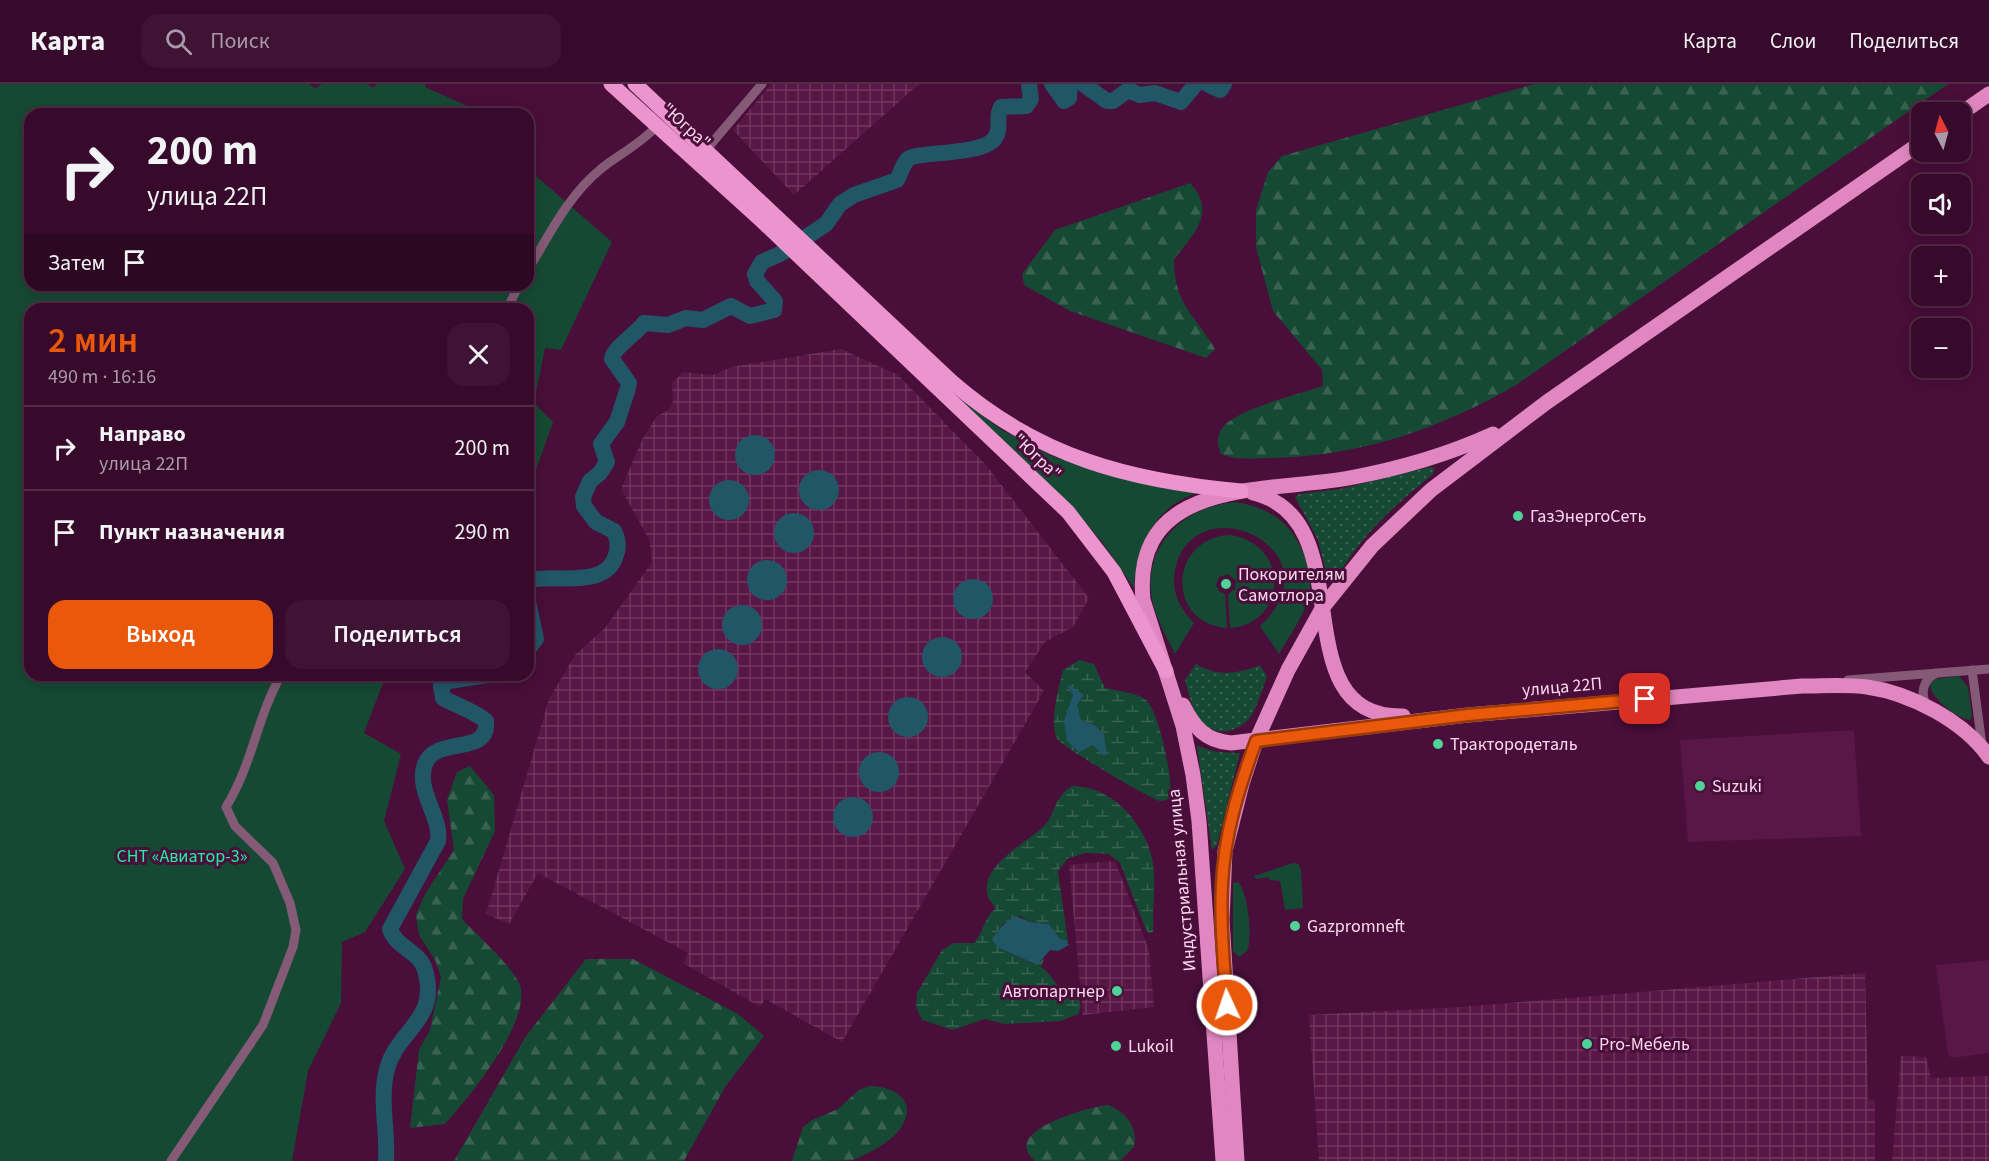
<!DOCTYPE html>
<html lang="ru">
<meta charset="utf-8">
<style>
body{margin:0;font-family:"Source Sans 3",sans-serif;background:#3e1333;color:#f1f3f6;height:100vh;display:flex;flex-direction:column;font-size:22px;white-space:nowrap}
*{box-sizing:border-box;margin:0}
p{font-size:20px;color:#aa9aa9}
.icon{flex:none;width:33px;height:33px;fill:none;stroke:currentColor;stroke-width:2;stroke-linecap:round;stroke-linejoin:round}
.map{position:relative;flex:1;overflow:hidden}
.drawer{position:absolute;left:24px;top:219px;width:510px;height:378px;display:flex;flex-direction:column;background:#370a2b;border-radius:18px;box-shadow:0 3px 15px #0003,0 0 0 2px #512b47}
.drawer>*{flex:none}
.top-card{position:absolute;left:24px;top:24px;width:510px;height:183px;border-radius:18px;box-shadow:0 3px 15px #0003,0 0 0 2px #512b47;background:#370a2b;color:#f1f3f6;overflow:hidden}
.needle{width:39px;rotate:354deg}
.fabs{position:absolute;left:1911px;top:18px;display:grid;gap:12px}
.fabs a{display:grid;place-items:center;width:60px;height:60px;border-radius:12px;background:#370a2b;box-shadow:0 3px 15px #0003,0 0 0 2px #512b47;font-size:30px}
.pin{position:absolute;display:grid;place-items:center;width:51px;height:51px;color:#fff;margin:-26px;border-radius:12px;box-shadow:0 3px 9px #0006}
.me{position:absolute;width:66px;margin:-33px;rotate:357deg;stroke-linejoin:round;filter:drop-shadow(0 0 4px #0008)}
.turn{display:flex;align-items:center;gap:21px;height:126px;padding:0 24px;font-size:27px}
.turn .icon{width:78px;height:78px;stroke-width:2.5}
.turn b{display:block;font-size:42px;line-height:51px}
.then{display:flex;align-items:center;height:57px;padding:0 24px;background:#0003;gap:12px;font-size:22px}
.round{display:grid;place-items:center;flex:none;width:63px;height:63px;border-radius:18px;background:#3e1333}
.headline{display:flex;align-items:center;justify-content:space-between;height:102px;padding:0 24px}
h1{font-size:36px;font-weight:600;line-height:45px;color:#ea580c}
.button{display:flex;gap:12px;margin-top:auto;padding:12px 24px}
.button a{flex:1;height:69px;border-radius:18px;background:#ea580c;color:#fff;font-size:24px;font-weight:600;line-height:69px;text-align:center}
.button a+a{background:#3e1333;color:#f1f3f6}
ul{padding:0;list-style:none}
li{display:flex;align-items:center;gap:18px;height:84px;padding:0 24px;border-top:2px solid #512b47}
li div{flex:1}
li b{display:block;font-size:22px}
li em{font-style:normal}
header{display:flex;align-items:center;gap:36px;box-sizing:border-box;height:84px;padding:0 30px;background:#370a2b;border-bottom:2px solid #512b47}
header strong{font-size:28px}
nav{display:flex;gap:33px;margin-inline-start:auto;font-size:21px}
.search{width:420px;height:54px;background:#3e1333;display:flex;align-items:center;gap:15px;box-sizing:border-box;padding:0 21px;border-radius:18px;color:#aa9aa9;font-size:22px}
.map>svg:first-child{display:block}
</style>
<header>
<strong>Карта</strong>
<div class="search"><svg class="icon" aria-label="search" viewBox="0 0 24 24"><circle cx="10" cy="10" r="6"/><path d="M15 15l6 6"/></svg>Поиск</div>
<nav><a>Карта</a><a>Слои</a><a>Поделиться</a></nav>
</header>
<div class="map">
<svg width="1989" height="1077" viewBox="0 0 1989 1077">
<defs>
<pattern id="industrial-grid" width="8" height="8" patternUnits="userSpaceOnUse" patternTransform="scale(1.5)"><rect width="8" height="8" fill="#581746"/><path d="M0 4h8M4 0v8" fill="none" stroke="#713861"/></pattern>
<pattern id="forest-firs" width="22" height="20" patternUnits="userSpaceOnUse" patternTransform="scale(1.5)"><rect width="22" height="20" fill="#164933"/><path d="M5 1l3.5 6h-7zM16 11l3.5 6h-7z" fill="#396251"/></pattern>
<pattern id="wetland-marsh" width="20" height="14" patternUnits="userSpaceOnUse" patternTransform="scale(1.5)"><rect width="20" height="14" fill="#164933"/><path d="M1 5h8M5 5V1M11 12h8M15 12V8" fill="none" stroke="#396251"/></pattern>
<pattern id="park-dots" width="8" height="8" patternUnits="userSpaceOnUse" patternTransform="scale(1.5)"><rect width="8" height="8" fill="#164933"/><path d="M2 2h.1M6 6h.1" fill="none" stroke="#396251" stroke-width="1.8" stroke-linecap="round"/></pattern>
</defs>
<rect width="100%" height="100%" fill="#490e39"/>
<g fill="#581746">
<polygon points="1854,646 1861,752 1688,758 1680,656"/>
<polygon points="1989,876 1989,969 1952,974 1948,970 1936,881"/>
</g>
<g fill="url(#industrial-grid)">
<polygon points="771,0 919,0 794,111 733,46"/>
<polygon points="841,265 898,291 986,381 1089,514 1073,543 1045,558 1025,588 1044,607 842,958 765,915 760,923 683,879 688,869 538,789 509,840 486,830 549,615 575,571 605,544 652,478 649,455 621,405 642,356 657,332 667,327 673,318 672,299 683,288 713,291 731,283"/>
<polygon points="1115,777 1149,866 1154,923 1083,931 1069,781"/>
<polygon points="1865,889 1868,1015 1875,1016 1875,1077 1319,1077 1309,931 1460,923"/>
<polygon points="1901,972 1926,973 1931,994 1989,992 1989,1077 1892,1077"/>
</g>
<g fill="#164933">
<polygon points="0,0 309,0 315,4 322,0 368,0 373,4 377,0 425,0 425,3 467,22 467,30 30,30 30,201 528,201 528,85 612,158 561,266 545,264 534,319 553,338 532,397 528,421 528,225 30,225 30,591 386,591 364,649 401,670 384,737 405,785 365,848 342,858 341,919 308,987 292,1077 0,1077"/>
<path d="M822 181 971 323 1002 346 1052 372 1105 390 1200 408C1156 421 1136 461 1134 504L1102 458 1075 426Z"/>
<path d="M1236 418C1272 424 1294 441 1306 476 1310 488 1312 500 1309 512 1304 532 1289 552 1279 570L1260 542C1342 466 1194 397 1175 486 1171 507 1179 524 1194 539L1175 570C1166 551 1153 530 1151 509 1146 456 1187 422 1236 418Z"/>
<path d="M1230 451C1293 461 1285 541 1230 544L1228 510 1235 505 1236 497 1228 490 1219 493 1216 501 1220 508 1225 510 1227 544C1165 539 1169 454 1230 451Z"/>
<path d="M1959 592 1968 603 1972 632 1970 636C1957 635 1931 614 1930 601L1935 595Z"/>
<polygon points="1293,779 1298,780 1301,785 1303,824 1285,826 1280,797 1269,796 1269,793 1256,795 1254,792"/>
<path d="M1238 798C1248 807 1253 855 1247 867L1239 873 1233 867V799Z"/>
</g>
<g fill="url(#forest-firs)">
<path d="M1534 0H1948L1516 301C1440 345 1363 371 1275 374 1256 374 1238 377 1221 370 1217 360 1216 352 1223 343 1237 325 1300 310 1323 302L1322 286 1273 227 1256 163V126L1268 88 1282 72Z"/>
<path d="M1190 99C1217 128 1194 150 1174 175 1174 221 1194 229 1215 265L1206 274 1070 227 1024 201 1022 190 1055 146Z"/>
<path d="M470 682 494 711 495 747 463 815 462 835C475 849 518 887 521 905 527 943 469 1013 445 1040L410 1044 419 966 430 946 441 893 435 876 419 851 416 831 425 810 454 766 447 716 457 688Z"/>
<polygon points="586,875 633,875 738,930 764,952 725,1003 684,1077 454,1077 526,952"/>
<path d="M869 1002C894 1002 920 1017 900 1045 890 1059 869 1069 853 1076 843 1077 806 1077 792 1077L803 1043 812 1036 838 1025 859 1006Z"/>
<path d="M1108 1021C1126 1028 1138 1043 1134 1063L1120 1077H1035C998 1047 1089 1023 1108 1021Z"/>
</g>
<g fill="url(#wetland-marsh)" fill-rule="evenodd">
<path d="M1080 576 1094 580 1105 604C1117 607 1136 608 1146 616 1159 627 1174 698 1170 714 1167 715 1164 717 1160 717 1152 716 1061 662 1057 655 1049 639 1059 602 1063 586ZM1067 602 1084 611 1077 621 1080 636 1095 641 1104 650 1106 671H1102L1093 661 1074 663C1058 636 1067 637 1073 611Z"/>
<path d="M1072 702C1110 702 1141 735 1151 770 1156 788 1154 811 1153 830 1153 836 1154 842 1153 848L1149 849 1146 846 1120 779 1109 770 1086 769 1068 774 1058 787 1068 858 1060 855 1049 840 1030 838 1020 832 1004 839 994 852 1008 868 1034 880 1044 875 1041 883C1049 888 1052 895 1058 902 1068 911 1087 910 1078 930L1060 937 1005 940 985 935 953 946 922 936 916 923 917 909 942 866 954 859H974C983 849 985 832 995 825 994 819 990 818 988 813 978 783 1026 759 1043 743 1055 732 1053 714 1072 702Z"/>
</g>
<g fill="url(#park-dots)">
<path d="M1430 383 1435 384 1432 391C1405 413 1377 437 1356 465 1348 474 1340 493 1328 495L1318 456 1295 413 1299 410 1340 405Z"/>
<path d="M1196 580C1217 593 1238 590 1260 581L1267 593C1262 605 1258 621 1251 632 1246 640 1237 645 1228 647 1197 652 1191 618 1185 596Z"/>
<polygon points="1197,662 1217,668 1240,669 1217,761 1212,766"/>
</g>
<g fill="#215666">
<circle cx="755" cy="371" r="20"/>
<circle cx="819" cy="406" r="20"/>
<circle cx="729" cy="416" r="20"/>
<circle cx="794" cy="449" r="20"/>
<circle cx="767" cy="496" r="20"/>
<circle cx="973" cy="515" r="20"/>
<circle cx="742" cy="541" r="20"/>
<circle cx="942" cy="573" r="20"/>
<circle cx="718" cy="585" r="20"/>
<polygon points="1070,601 1084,611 1077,621 1081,636 1095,641 1104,650 1107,671 1102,671 1093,661 1079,668 1067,657 1064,637 1073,611 1067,602"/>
<circle cx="908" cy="633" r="20"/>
<circle cx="879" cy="688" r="20"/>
<circle cx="853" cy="733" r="20"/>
<path d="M1016 832 1030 838 1049 840 1060 855 1066 856 1069 861 1058 867 1050 866 1037 881 999 864 992 856C998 845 1005 838 1016 832Z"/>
</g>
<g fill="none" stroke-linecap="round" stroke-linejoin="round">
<g stroke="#215666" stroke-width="16">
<polyline points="1052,0 1064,17 1069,14 1070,0"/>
<polyline points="1083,0 1107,17 1113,17 1128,6 1140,11 1155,9 1181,18 1196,0"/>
<polyline points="1207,0 1220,6 1224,0"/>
<path d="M528 501 531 496C557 490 607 505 616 471 619 463 618 455 614 447L596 438 584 422 583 413 590 397 600 389 607 378 601 360 617 338 628 304 629 299 612 275C612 265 637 249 644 239L668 241 686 234 703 236 731 222 750 232 774 226 775 217 757 197 755 190 762 178 782 169 826 140 840 120 854 111 897 96C901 89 902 81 908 75 918 67 983 72 995 54 1002 45 995 33 1001 23L1026 22 1031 15 1029 0"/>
<polyline points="528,518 536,555 528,565"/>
<path d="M386 1077C388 1046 379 1016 387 985 397 946 440 936 425 886 420 867 396 864 390 845L438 757C442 733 415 706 425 680 436 651 490 673 486 637 475 627 457 622 443 614L441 602 449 597 487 591"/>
</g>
<g stroke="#855a76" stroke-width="9">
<polyline points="706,66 762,0"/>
<path d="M528 186C549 151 569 110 602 84 620 70 640 60 657 42"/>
<polyline points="507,225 519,201"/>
<polyline points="1972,586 1982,661"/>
<polyline points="1848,596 1989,585"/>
<path d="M1927 623C1920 609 1922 597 1936 589"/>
<path d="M171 1077 263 941 293 863 296 846 290 819 273 779 235 742 226 723C253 679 256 636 281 591"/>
</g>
<g stroke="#e087c1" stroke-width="15">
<polyline points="1960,30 1989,10"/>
<path d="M1253 409C1366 435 1278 634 1403 632"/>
<path d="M1183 621C1194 643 1205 657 1231 659L1468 631 1802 602C1823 602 1846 600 1867 603 1910 609 1964 637 1989 673"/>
<path d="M1223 1077 1199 737 1193 691 1183 642 1143 516C1131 393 1268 409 1349 394 1398 385 1447 371 1493 350"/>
<polyline points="1237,1077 1222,836 1225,767 1242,700 1256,657 1288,586 1323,523 1372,462 1431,406 1547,318 1922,58"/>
</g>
<g stroke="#ec94cd" stroke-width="15">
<polyline points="611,0 762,137 1068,428 1114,488 1166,587"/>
<path d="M635 0 952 298C1038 373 1130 397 1241 407"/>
</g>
</g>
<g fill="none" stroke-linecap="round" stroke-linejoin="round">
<g stroke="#983908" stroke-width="15">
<path id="route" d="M1227 921C1224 882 1220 841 1222 801 1224 751 1239 703 1256 657L1468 631 1645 615"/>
</g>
<use href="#route" stroke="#ea580c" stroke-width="10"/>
</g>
<g fill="#4ed399" stroke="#490e39" stroke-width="2">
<circle cx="1518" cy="432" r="6"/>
<circle cx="1226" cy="500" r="6"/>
<circle cx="1438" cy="660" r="6"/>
<circle cx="1700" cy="702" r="6"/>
<circle cx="1295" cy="842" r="6"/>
<circle cx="1117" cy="907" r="6"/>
<circle cx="1587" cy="960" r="6"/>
<circle cx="1116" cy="962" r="6"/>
</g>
<g text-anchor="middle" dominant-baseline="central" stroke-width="6" stroke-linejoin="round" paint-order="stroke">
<g font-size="18" fill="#fdd8ef" stroke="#490e39">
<text transform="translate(686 42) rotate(42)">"Югра"</text>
<text transform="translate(1037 373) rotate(43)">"Югра"</text>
<text transform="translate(1562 603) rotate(-5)">улица 22П</text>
<text transform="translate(1182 796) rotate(-95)">Индустриальная улица</text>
</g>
<g font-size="18" fill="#fdd8ef" stroke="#490e39" text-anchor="start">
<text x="1530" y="432">ГазЭнергоСеть</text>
<text x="1238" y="490">Покорителям<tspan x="1238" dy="21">Самотлора</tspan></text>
<text x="1450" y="660">Трактородеталь</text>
<text x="1712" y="702">Suzuki</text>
<text x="1307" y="842">Gazpromneft</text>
<text x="1105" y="907" text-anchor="end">Автопартнер</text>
<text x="1599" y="960">Pro-Мебель</text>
<text x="1128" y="962">Lukoil</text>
</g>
<g font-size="18" fill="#1ff0a5" stroke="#490e39">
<text x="182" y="772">СНТ «Авиатор-3»</text>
</g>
</g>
</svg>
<div class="fabs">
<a><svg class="needle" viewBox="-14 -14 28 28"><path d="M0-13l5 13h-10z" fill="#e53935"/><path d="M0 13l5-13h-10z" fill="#aa9aa9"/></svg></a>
<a><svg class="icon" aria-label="sound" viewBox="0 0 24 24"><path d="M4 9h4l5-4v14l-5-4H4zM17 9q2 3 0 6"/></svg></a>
<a>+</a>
<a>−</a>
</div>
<div class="pin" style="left:1645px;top:615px;background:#d93025"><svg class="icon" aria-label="arrive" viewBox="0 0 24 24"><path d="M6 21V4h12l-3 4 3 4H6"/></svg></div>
<svg class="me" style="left:1227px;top:921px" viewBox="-20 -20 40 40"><circle r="17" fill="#ea580c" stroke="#fff" stroke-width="3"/><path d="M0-11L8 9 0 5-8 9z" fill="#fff"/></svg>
<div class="top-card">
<div class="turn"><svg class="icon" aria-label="right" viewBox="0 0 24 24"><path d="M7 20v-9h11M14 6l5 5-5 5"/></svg><div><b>200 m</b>улица 22П</div></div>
<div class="then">Затем<svg class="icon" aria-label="arrive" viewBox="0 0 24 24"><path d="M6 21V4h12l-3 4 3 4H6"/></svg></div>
</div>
<section class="drawer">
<div class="headline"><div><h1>2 мин</h1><p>490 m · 16:16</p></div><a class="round"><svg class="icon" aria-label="close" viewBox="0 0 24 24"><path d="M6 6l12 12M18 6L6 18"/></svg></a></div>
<ul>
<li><svg class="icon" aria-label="right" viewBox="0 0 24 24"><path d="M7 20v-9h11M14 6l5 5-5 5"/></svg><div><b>Направо</b><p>улица 22П</p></div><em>200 m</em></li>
<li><svg class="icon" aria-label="arrive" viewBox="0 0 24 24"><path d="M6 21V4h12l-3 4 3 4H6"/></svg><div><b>Пункт назначения</b></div><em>290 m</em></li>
</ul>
<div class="button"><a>Выход</a><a>Поделиться</a></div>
</section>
</div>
